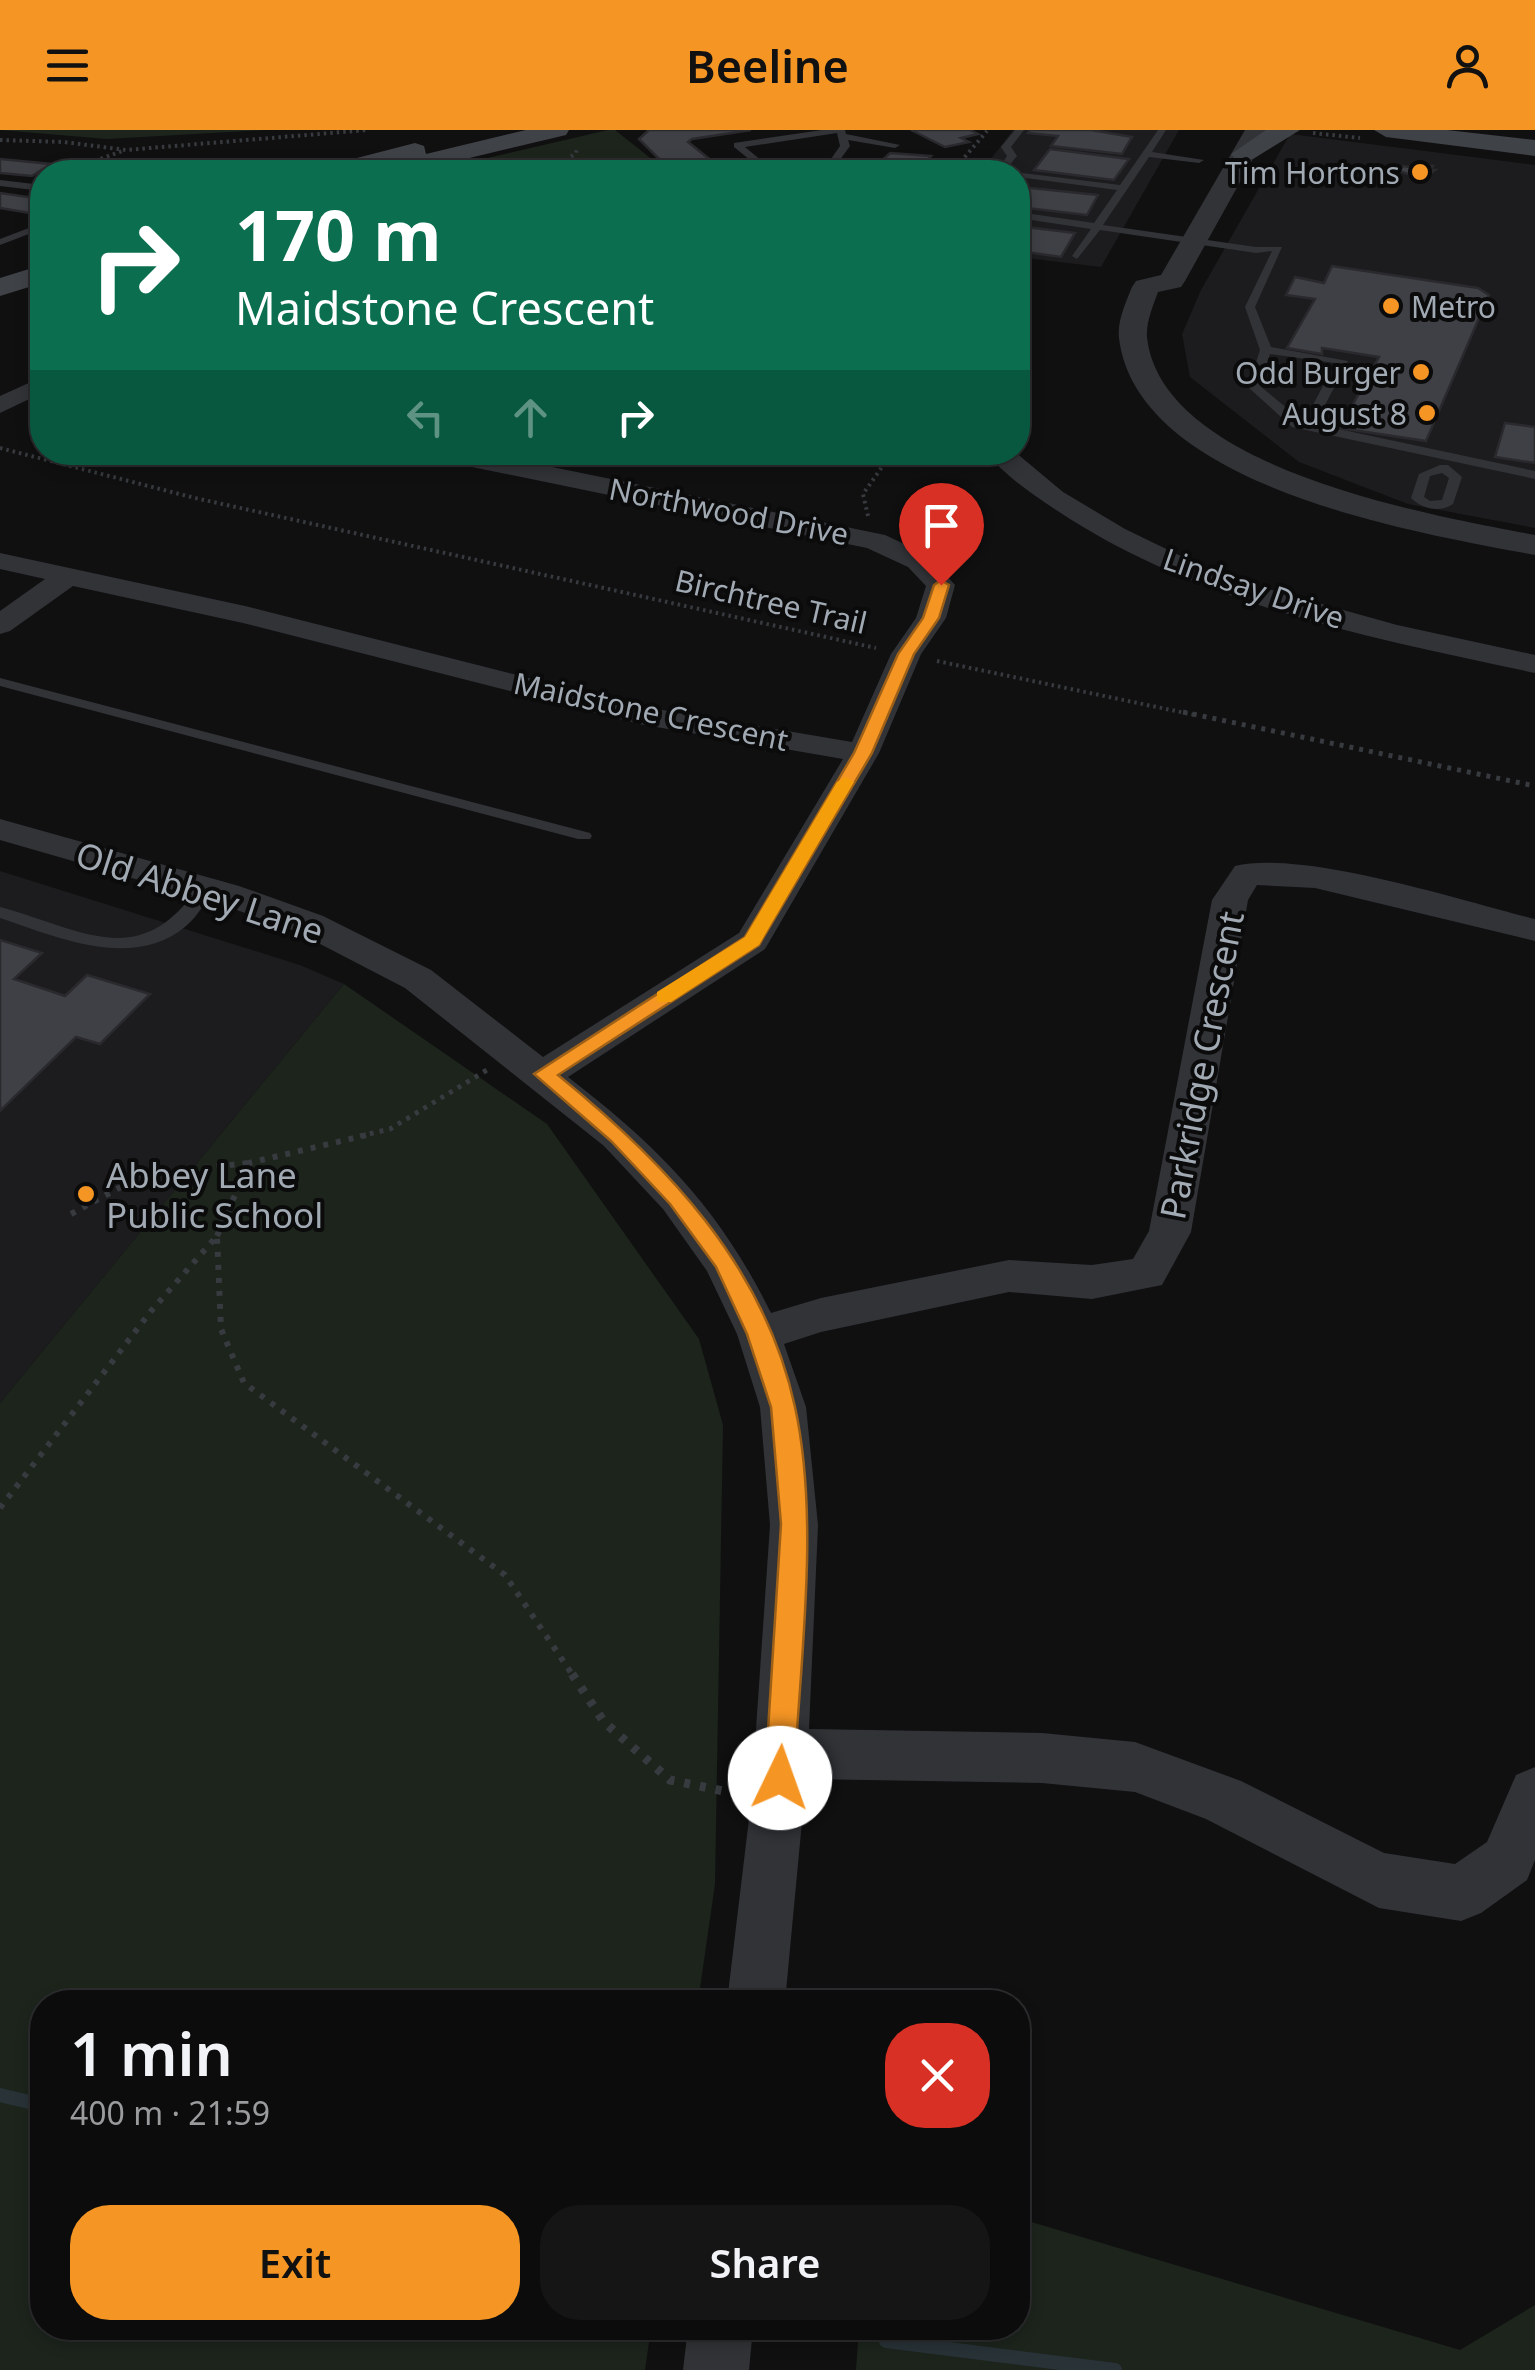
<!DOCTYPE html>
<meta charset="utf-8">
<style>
body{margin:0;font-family:"Noto Sans",sans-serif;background:#151516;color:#f1f3f6;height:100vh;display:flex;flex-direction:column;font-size:38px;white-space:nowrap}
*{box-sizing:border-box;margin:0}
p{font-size:32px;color:#9a9b9d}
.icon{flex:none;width:55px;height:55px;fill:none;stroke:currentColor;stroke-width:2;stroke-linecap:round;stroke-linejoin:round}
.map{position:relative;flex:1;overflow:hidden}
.details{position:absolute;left:30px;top:1860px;width:1000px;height:350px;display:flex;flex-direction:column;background:#0c0c0d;border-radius:40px;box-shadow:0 5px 15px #0003,0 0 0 2px #2c2c2e}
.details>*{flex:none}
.hud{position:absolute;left:30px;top:30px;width:1000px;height:305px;border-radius:40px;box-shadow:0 5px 15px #0003,0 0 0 2px #2c2c2e;background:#0b6e4f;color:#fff;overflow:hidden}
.pin{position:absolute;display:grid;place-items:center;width:85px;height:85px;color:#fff;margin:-102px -42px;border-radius:50% 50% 50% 0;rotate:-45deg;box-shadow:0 0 10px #0007}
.pin .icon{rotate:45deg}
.me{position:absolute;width:110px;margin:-55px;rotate:3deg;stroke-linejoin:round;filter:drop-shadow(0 0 8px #0008)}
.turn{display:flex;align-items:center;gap:35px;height:210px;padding:0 40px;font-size:45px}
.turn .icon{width:130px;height:130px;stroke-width:2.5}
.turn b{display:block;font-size:70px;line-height:85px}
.lanes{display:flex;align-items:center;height:95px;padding:0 40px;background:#0003;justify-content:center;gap:50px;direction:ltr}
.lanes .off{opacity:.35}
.round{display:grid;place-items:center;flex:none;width:105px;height:105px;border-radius:40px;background:#151516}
.summary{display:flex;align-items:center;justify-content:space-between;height:170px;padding:0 40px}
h1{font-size:60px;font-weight:600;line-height:75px}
.primary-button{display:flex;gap:20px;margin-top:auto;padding:20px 40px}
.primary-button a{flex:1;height:115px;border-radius:40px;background:#f59524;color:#111;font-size:40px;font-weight:600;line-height:115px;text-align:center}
.primary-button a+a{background:#151516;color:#f1f3f6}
header{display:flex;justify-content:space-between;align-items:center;height:130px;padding:0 40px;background:#f59524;color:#111;font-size:45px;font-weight:600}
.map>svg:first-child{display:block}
</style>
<header><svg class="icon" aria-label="menu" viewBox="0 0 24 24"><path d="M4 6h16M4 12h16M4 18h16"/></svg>Beeline<svg class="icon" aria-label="person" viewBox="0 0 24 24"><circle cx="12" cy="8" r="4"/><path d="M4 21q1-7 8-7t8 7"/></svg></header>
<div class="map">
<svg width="1535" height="2240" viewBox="0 0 1535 2240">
<rect width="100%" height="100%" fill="#101011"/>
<g fill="#1c1c1e">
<polygon points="1013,0 1179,0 1101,137 1018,127 1018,42 981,42"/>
<polygon points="1290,4 1535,35 1535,398 1408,374 1299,332 1190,247 1182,204 1201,160"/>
<polygon points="0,741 300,835 344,854 0,1273"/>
</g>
<g fill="#1c241c">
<polygon points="0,0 265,0 107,9"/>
<polygon points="608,0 615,0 668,42 427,42"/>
<polygon points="344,854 547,994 699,1209 723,1295 715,1754 698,1872 42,1872 42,2198 651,2198 645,2240 0,2240 0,1273"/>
<polygon points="1018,2088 1460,2220 1535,2175 1535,2240 856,2240 859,2198 1018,2198"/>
</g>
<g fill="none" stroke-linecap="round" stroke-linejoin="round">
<g stroke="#283237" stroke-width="14">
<polyline points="0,1965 42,1975"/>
<polyline points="886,2211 1115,2240"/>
</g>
</g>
<g fill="#3f4045" stroke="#2a2a2e" stroke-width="2.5">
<polygon points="649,0 751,0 692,9 688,12 718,36 672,42 639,9"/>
<polygon points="911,0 970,0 978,4 961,8 969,12 945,17"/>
<polygon points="1030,0 1091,0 1132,7 1122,24 1051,16 1058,6 1028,3"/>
<polygon points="1050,19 1129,29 1114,50 1034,40"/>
<polygon points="890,23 931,26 916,42 870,42"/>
<polygon points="0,29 51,34 32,46 0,43"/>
<polygon points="1418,34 1433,36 1430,40 1435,40 1423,49 1399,41 1403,36 1415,38"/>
<polygon points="1021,57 1098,65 1087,85 1018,77"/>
<polygon points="0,63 42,69 42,85 0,78"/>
<polygon points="1018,96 1075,103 1061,127 1018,121"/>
<polygon points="1332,136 1478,158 1489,165 1426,311 1340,298 1379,227 1322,218 1322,224 1287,218 1315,169 1286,165 1295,147 1324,153"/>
<polygon points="1505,293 1535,297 1535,333 1495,327"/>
<polygon points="0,810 42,823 14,849 65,866 87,845 150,864 100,914 76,907 0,981"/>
</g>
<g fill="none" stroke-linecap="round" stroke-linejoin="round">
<g stroke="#373a3e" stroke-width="4" stroke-dasharray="2.5 4" stroke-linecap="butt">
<polyline points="1313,3 1360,8"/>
<polyline points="0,10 64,12 126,20 367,0"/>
<polyline points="64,42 125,20"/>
<polyline points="550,42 576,23 577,18"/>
<polyline points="952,42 987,1"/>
<polyline points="0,318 195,368 876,518"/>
<polyline points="868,386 863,364 882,337 907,322"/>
<polyline points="937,531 1195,585"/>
</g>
<g stroke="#373a3e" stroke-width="5" stroke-dasharray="4 6" stroke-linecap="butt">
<polyline points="1183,582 1535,656"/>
<polyline points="360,1006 390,999 487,940"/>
</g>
<g stroke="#373a3e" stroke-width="6" stroke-dasharray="5 8" stroke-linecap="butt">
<polyline points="71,1084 143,1045 248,1033"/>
<polyline points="217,1106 249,1033 371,1004"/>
<polyline points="0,1378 151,1181 217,1106 221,1199 244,1253 505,1445 574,1547"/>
</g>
<polyline stroke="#373a3e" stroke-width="9" stroke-dasharray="6 10" stroke-linecap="butt" points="572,1544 604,1592 670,1650 738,1664"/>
<g fill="#313337" fill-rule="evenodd">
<polygon points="822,0 845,0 846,4 900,15 895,18 848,10 850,16 831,42 822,42 840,16 837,3 745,17 775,42 766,42 760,38 726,42 755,34 734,17 734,13"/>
<polygon points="1015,0 1024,0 1011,17 1017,26 1004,42 996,42 1007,26 1001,17"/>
<path d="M1158 0H1166L1152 22 1204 30 1199 33 1149 27 1103 95 1256 117H1282L1255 177 1271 217 1348 231 1315 294 1535 341V349L1292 297 1248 257 1260 220 1245 177 1272 121 1256 123 1100 100 1077 129 1072 126 1091 99 1018 88V82L1094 93 1117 60 1018 47 1014 42 1120 55ZM1270 224 1335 233 1304 292 1260 256Z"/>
<polygon points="0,50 42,55 42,61 0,56"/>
<polygon points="42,93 42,99 0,115 0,109"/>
<path d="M1440 335H1448L1462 347 1453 374C1440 383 1422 379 1411 368L1419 344ZM1442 343 1449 348 1442 370 1430 371 1424 367 1430 346Z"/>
<polygon points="0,548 590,703 592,706 590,709 578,709 0,556"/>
<path d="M206 753 214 758C206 771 198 786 186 796 133 841 57 807 0 788V777C82 799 141 844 200 754Z"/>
</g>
<g fill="#313337" fill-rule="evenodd">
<polygon points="42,247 42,263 0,283 0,266"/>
<path d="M425 322H479L885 405 928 425 955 455 946 488 921 524 879 623 765 819 568 947C660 1018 719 1078 771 1183L821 1168 1009 1130 1092 1135 1133 1129 1149 1101 1212 770 1235 736C1302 719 1463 771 1535 789V811L1315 758 1257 755 1248 770 1191 1102 1162 1155 1092 1169 1009 1162 821 1202 784 1214 806 1277 818 1395 809 1599 1042 1603 1135 1612 1241 1651 1384 1723 1455 1734 1487 1712 1516 1645 1535 1637V1730L1527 1750 1481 1783 1461 1791 1379 1778 1206 1689 1135 1662 1042 1653 806 1649 785 1872H727L751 1672 770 1395 760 1277 737 1204 707 1141 663 1079 604 1016 405 858 297 802 215 772 0 710V689L239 756 323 786 431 840 543 927 739 803 843 629 639 594 243 493 73 456 10 501 0 504V481L45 449 0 439V423L245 476 639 576 852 612 891 524 916 488 926 456 908 437 867 418 438 330Z"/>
<path d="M986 322H1015L1063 362 1125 399 1191 431 1261 457 1397 495 1535 525V543C1376 509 1210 477 1070 389 1042 371 1007 349 986 322Z"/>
<polygon points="688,2198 753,2198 749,2240 683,2240"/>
</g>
<path fill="#313337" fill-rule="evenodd" d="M1245 0H1269L1185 151 1181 157 1158 162C1153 176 1146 192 1147 207 1161 339 1430 385 1535 405V425C1417 403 1137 357 1119 208 1117 191 1126 172 1132 157L1136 151 1161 145Z"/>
<g fill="#3f4247" fill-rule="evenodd">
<polygon points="526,0 569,0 566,5 411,42 318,42 322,37 415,13 424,16 426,24"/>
<polygon points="1266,0 1300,0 1253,29 1235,29 1231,24"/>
<polygon points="1374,0 1447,0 1535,10 1535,26 1386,7"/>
<polygon points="42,135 42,153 0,166 0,148"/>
</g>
</g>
<path fill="#f59524" stroke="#9f6117" stroke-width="2.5" d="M941 450 949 455 939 488 914 524 872 623 759 815 558 945C666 1033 765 1136 795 1277 820 1391 800 1531 794 1648L790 1657 780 1661 769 1657 765 1648 781 1394 771 1277 747 1204 716 1137 670 1074 611 1011 534 944 745 807 854 623 898 524 923 488 934 455Z"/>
<polygon fill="#f59e0b" points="846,647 854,652 759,815 671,872 657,872 657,862 745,807 837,652"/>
<g fill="#f59524" stroke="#0b0b0c" stroke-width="4">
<circle cx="1420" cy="42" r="10"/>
<circle cx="1391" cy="176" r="10"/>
<circle cx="1421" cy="242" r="10"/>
<circle cx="1427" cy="283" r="10"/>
<circle cx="86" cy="1064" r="10"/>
</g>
<g text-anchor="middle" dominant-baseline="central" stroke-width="8" stroke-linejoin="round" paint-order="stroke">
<g font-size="30" fill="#a1a9b3" stroke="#0b0b0c" text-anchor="end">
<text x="1400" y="42">Tim Hortons</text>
<text x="1411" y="176" text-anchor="start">Metro</text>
<text x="1401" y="242">Odd Burger</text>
<text x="1407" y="283">August 8</text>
</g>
<g font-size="30" fill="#a1a9b3" stroke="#0b0b0c">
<text transform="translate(729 381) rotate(11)">Northwood Drive</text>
<text transform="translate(1254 458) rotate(19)">Lindsay Drive</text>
<text transform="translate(771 471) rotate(13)">Birchtree Trail</text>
<text transform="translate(651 581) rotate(12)">Maidstone Crescent</text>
</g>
<g font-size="35" fill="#a1a9b3" stroke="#0b0b0c">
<text transform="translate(200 762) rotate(18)">Old Abbey Lane</text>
<text transform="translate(1201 935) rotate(-79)">Parkridge Crescent</text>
</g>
<g font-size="35" fill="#a1a9b3" stroke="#0b0b0c" text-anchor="start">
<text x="106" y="1044">Abbey Lane<tspan x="106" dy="40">Public School</tspan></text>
</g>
</g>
</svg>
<div class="pin" style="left:941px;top:455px;background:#d93025"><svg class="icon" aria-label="arrive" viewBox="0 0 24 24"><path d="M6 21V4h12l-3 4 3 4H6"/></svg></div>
<svg class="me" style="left:780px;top:1648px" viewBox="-20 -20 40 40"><circle r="19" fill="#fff"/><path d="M0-13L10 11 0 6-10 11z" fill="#f59524"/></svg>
<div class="hud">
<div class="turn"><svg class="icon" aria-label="right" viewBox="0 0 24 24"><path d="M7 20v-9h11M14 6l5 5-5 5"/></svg><div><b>170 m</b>Maidstone Crescent</div></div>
<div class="lanes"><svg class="icon off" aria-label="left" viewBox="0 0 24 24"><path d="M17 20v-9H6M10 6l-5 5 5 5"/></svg><svg class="icon off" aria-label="ahead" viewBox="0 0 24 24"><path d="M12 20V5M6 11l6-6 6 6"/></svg><svg class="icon" aria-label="right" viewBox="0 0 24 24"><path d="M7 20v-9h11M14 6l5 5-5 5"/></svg></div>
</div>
<section class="details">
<div class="summary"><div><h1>1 min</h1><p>400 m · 21:59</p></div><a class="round" style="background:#d93025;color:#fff"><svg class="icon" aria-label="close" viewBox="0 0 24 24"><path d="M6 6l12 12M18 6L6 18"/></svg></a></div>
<div class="primary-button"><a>Exit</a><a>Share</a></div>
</section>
</div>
